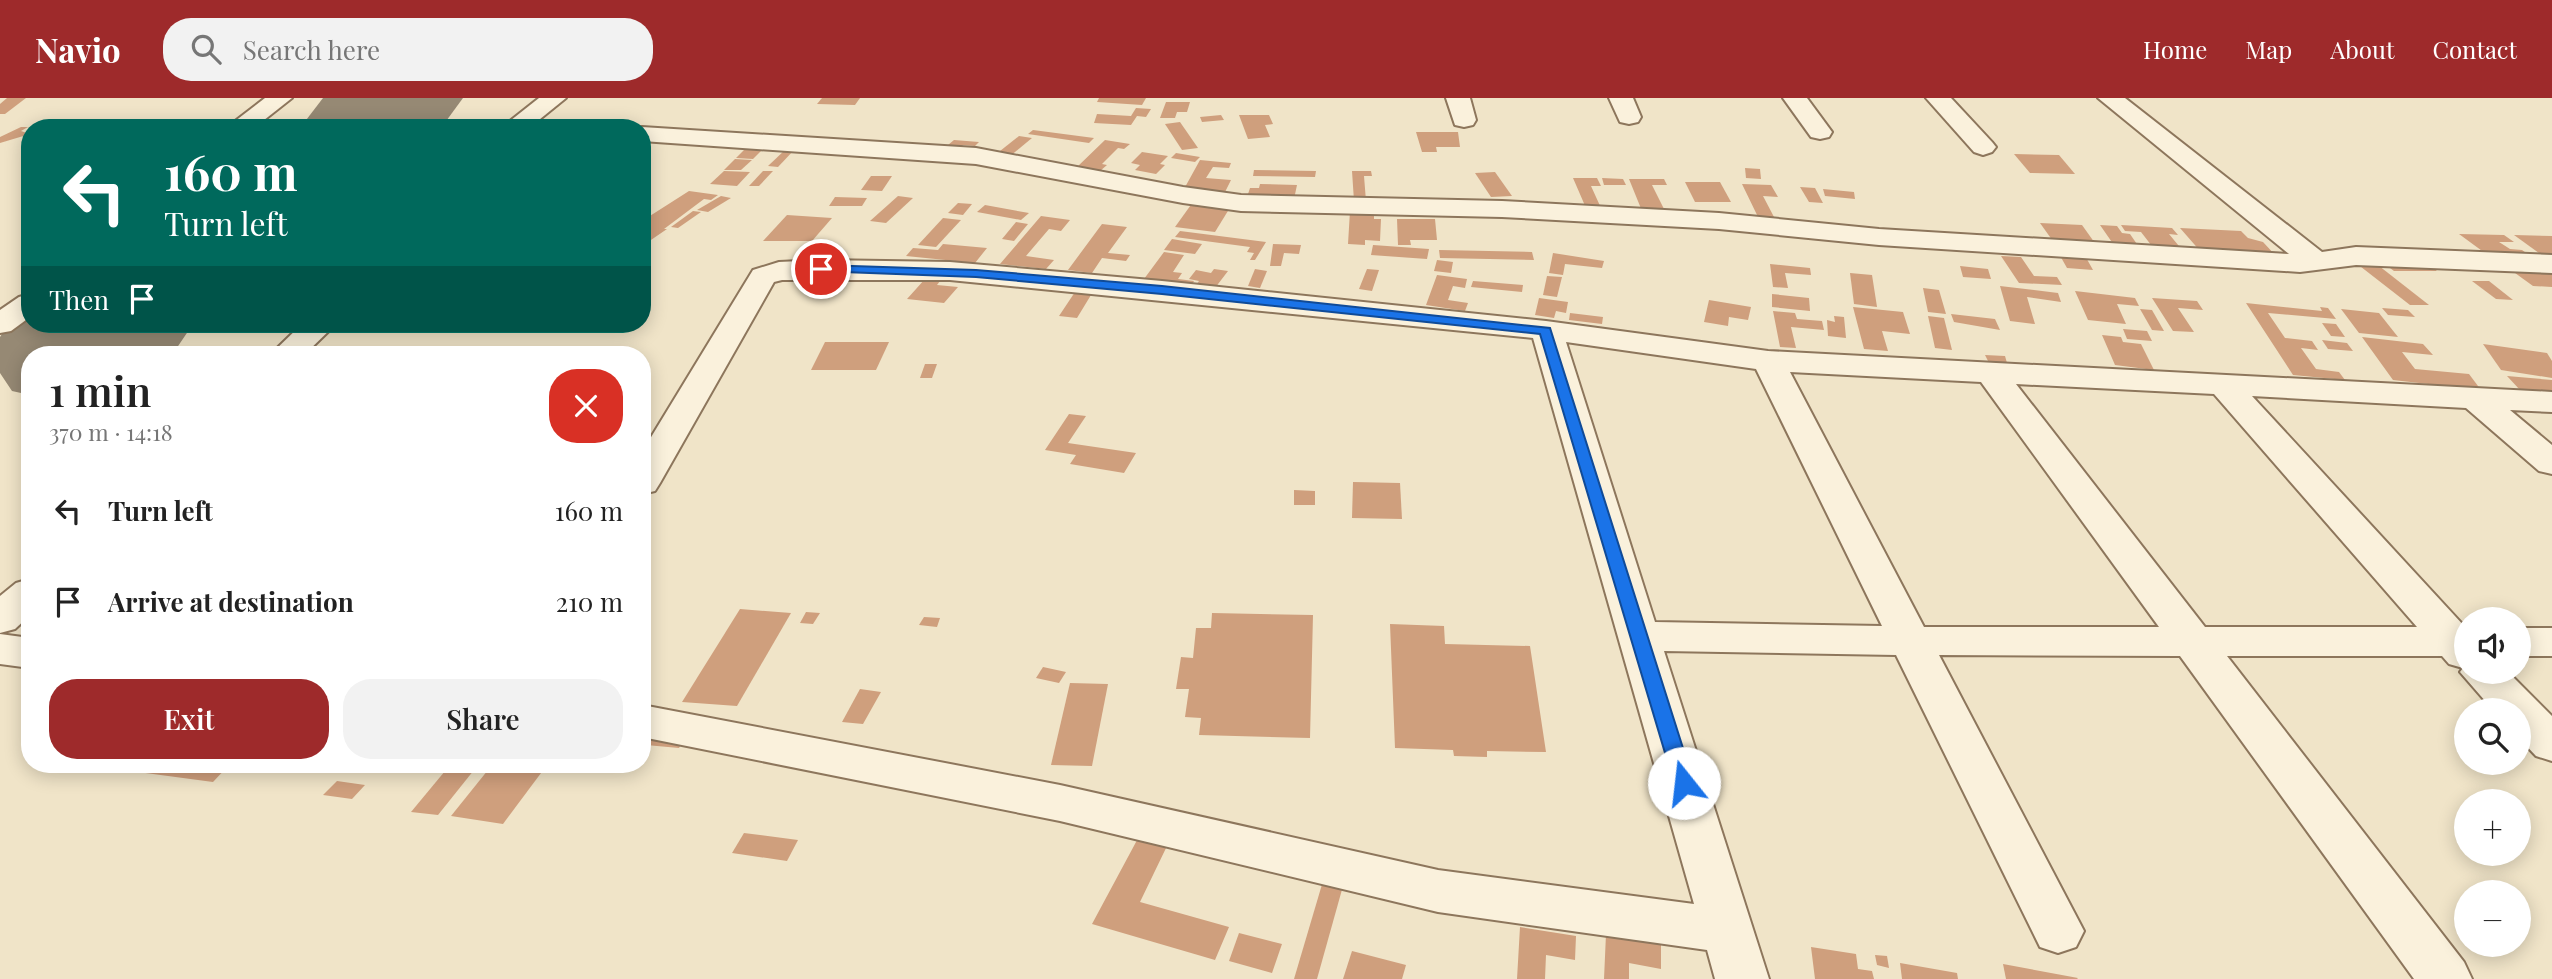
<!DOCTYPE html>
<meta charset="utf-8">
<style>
body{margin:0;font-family:"Playfair Display",serif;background:#f2f2f2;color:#222;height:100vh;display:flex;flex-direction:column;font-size:26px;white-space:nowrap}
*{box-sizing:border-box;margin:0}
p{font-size:23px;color:#767676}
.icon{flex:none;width:38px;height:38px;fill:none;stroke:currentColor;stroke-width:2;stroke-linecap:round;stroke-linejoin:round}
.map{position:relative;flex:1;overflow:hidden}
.panel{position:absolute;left:21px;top:248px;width:630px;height:427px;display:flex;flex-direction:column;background:#fff;border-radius:28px;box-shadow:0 4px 18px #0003}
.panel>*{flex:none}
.top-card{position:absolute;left:21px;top:21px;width:630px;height:214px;border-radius:28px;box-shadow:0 4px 18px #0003;background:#00695c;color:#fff;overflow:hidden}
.controls{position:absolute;left:2454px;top:509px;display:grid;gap:14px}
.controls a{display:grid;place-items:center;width:77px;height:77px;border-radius:50%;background:#fff;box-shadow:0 4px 18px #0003;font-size:35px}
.pin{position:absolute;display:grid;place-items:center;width:60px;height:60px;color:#fff;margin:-30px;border:4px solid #fff;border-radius:50%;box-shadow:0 2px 7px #0007}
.me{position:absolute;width:77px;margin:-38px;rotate:344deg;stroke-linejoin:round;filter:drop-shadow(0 0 5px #0008)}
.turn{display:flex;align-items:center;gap:24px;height:147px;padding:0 28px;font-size:32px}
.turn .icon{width:91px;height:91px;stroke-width:2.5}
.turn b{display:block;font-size:49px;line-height:60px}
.then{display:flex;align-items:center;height:66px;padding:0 28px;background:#0003;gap:14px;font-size:26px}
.round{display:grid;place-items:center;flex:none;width:74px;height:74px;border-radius:28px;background:#f2f2f2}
.summary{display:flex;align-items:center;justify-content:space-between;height:119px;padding:0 28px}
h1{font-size:42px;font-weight:600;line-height:52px}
.cta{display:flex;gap:14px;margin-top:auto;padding:14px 28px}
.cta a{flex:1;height:80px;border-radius:28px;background:#9e2a2b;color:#fff;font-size:28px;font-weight:600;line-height:80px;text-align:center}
.cta a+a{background:#f2f2f2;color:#222}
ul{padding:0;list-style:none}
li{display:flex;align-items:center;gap:21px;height:91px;padding:0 28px}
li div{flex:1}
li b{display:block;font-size:26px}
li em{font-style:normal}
header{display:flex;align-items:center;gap:42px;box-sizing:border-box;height:98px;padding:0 35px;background:#9e2a2b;color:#fff}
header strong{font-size:33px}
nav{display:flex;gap:38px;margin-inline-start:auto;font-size:24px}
.search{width:490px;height:63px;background:#f2f2f2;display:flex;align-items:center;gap:18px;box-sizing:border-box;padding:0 24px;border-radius:28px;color:#767676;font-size:26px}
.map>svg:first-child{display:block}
</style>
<header>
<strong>Navio</strong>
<div class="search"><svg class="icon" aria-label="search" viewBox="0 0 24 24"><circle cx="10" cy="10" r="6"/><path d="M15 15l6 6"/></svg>Search here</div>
<nav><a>Home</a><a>Map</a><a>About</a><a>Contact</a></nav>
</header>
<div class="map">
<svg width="2552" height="881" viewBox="0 0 2552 881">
<rect width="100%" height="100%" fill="#f0e4c8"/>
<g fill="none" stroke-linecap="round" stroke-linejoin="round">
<g fill="#968974" fill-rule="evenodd">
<polygon points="323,0 463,0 441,30 300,30"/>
<polygon points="30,209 30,226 193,226 172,257 30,257 30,297 12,293 0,275 0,239 12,221"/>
</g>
</g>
<g fill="#cf9f7d">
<polygon points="7,0 26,0 5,16 0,16 0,6"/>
<polygon points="822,0 860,0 855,7 817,6"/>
<polygon points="1099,0 1146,0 1142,7 1097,4"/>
<polygon points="1166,4 1190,4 1187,14 1177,14 1175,20 1160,20"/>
<polygon points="1136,10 1151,11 1146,19 1137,18 1131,27 1094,25 1097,16 1131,18"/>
<polygon points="1221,17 1224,22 1202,24 1200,19"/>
<polygon points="1239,17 1269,17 1273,26 1265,27 1270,39 1248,41"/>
<polygon points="1180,24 1198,50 1182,52 1165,26"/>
<polygon points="92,26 86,30 46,30 51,27"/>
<polygon points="21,29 28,29 21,33 30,36 0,45 0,39"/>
<polygon points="1033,32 1094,40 1089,45 1028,36"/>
<polygon points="1416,34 1458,34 1460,49 1436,49 1437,54 1422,54"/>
<polygon points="1019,38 1032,40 1009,59 995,57"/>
<polygon points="954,42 979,44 975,48 963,47 956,54 942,52"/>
<polygon points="1105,42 1130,46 1124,51 1118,50 1102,66 1107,67 1100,73 1076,70"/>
<polygon points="748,48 765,49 753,61 736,60"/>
<polygon points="786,51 795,51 778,69 768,68"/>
<polygon points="1142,54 1168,58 1160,66 1165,67 1156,76 1135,72 1140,67 1131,65"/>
<polygon points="1176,55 1200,59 1195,64 1171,60"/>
<polygon points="2014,56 2059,57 2075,76 2030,75"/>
<polygon points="735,61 752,62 741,72 724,72"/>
<polygon points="1200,62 1231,65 1229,70 1213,69 1206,80 1231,82 1225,94 1184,91"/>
<polygon points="1745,70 1760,71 1761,81 1746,80"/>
<polygon points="1254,72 1316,73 1315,79 1253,78"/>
<polygon points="724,73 750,74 737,88 710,86"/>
<polygon points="763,73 773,73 759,88 749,88"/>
<polygon points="1352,73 1371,73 1372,78 1364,78 1366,103 1354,103"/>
<polygon points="1495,74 1512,98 1491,99 1475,75"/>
<polygon points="871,78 892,78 882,93 861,92"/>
<polygon points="1573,80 1597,80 1601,88 1591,88 1601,110 1586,110"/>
<polygon points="1602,80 1623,81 1626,87 1604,87"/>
<polygon points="1629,81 1664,81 1667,87 1652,87 1665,113 1642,113"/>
<polygon points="1685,84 1720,84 1731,104 1695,104"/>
<polygon points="1260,86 1297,87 1294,101 1247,99 1250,90 1259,90"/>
<polygon points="1742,86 1771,87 1778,99 1763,98 1774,119 1758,119"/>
<polygon points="1800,89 1815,90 1823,105 1809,104"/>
<polygon points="1823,91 1854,94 1855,101 1825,98"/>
<polygon points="689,93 718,97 711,102 704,101 664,131 667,131 648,144 642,143 642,123"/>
<polygon points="721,98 731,100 708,114 697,112"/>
<polygon points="898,98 913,100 886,125 870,123"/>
<polygon points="835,99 867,100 862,108 829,108"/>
<polygon points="1193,104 1231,108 1215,134 1175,129"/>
<polygon points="958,105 972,106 963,117 948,115"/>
<polygon points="985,107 1029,115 1021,122 977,114"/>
<polygon points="693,113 701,114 678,130 671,129"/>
<polygon points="1350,113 1374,114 1374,121 1381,121 1380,143 1365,142 1365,147 1348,146"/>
<polygon points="787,117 832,120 812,143 763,143"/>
<polygon points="1041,118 1070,122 1061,133 1049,131 1026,158 1054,162 1046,171 1000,166"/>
<polygon points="943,120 961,122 936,149 918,147"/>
<polygon points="1397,121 1435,121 1437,142 1410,142 1411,147 1398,147"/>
<polygon points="1016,124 1028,126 1014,143 1002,141"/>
<polygon points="2040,125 2082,127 2097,148 2055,146"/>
<polygon points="1102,126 1127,129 1108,155 1130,157 1126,163 1102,160 1092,175 1068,172"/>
<polygon points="2100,127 2117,128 2122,135 2130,136 2141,152 2116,150"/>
<polygon points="2121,127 2172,130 2178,137 2169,136 2183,153 2155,152 2141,134 2125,133"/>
<polygon points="2180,130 2241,133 2248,140 2263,144 2276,158 2201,154"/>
<polygon points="1180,133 1266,144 1255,162 1250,162 1254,155 1247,154 1250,149 1175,139"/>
<polygon points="2459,136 2504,137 2514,144 2499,144 2510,151 2522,152 2532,159 2489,158"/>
<polygon points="2514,137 2552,138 2552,160 2546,160"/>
<polygon points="1172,141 1202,146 1195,156 1164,152"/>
<polygon points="943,146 987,150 975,165 906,158 913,150 938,152"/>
<polygon points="1273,146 1301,147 1299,156 1284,155 1281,168 1270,168"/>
<polygon points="1373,147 1429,151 1427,161 1371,157"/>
<polygon points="1439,152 1532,154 1534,162 1440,160"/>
<polygon points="1164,154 1184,157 1173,174 1182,175 1178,181 1194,183 1191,188 1144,181"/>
<polygon points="2058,154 2084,156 2093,172 2067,170"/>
<polygon points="1553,155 1604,163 1602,170 1565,166 1563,177 1549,175"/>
<polygon points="2001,158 2021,159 2034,178 2057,179 2062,187 2019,185"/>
<polygon points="1437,162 1453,164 1451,175 1434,173"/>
<polygon points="2374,164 2429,207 2410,207 2356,165"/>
<polygon points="2382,164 2425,164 2437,173 2394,173"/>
<polygon points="1770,166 1810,170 1811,177 1785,175 1788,190 1773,189"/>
<polygon points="2504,167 2552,169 2552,189 2533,188"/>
<polygon points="1960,168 1988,171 1991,181 1963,179"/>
<polygon points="1214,171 1228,173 1215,190 1196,187 1199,183 1189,181 1196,172 1211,175"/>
<polygon points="1255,171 1267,173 1260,190 1248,188"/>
<polygon points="1367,171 1379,172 1372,193 1359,191"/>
<polygon points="1850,175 1872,177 1877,209 1854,206"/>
<polygon points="1437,177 1467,181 1465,190 1453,188 1448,202 1468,205 1465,213 1426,207"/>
<polygon points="1547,178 1562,179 1557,199 1543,197"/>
<polygon points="925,181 940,183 937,187 958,189 944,205 907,201"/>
<polygon points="1473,183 1523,187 1522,194 1471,189"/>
<polygon points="2472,183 2489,183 2513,202 2496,201"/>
<polygon points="1079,188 1112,191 1107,198 1091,197 1077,220 1059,218"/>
<polygon points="2000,188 2058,195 2061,204 2027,199 2035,226 2010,223"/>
<polygon points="1923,190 1939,192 1946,216 1928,214"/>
<polygon points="2075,193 2135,200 2139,208 2117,206 2126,226 2088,222"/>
<polygon points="1772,196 1809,200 1810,213 1772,209"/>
<polygon points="1539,200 1568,204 1566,215 1556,213 1554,220 1535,217"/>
<polygon points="2152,200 2197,203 2203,212 2178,210 2194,234 2173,233"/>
<polygon points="1709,202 1751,209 1748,222 1729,219 1728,228 1704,224"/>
<polygon points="2246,205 2322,213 2320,209 2328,210 2336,221 2268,215 2285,240 2312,243 2318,252 2301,250 2316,271 2339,274 2345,282 2293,277"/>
<polygon points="1853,209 1903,214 1910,236 1882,233 1888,253 1864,251"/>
<polygon points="2382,210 2408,212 2415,219 2388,217"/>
<polygon points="2140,211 2152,212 2164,233 2152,232"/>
<polygon points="2341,211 2379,215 2398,239 2359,235"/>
<polygon points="1773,213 1795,215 1797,221 1822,223 1824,232 1791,229 1796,250 1780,249"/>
<polygon points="1570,215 1603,219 1602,226 1569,222"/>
<polygon points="1951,216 1995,221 2000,232 1954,224"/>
<polygon points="1834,218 1844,219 1846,240 1828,238 1827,222 1835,224"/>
<polygon points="1928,218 1944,220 1952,252 1935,250"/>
<polygon points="2322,225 2336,226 2345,239 2331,238"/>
<polygon points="2123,231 2147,233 2152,243 2127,241"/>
<polygon points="2102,237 2121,239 2123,244 2141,246 2154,272 2115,267"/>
<polygon points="2362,239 2423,246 2433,257 2402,254 2415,271 2469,276 2481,292 2393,282"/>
<polygon points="2322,242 2347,245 2353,253 2328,251"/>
<polygon points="825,244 889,244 876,272 811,272"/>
<polygon points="2483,246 2547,255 2552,263 2552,280 2501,272"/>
<polygon points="1985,257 2005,258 2007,265 1988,263"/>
<polygon points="925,266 937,266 932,280 920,280"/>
<polygon points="2507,278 2552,282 2552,294 2520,292"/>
<polygon points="1069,316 1086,318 1068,345 1136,355 1124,375 1070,366 1076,357 1045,352"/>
<polygon points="1353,384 1400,385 1402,421 1352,420"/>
<polygon points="1294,392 1315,393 1315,407 1294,407"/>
<polygon points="740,511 791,515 737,608 682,604"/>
<polygon points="806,514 820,515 813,526 800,525"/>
<polygon points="1212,515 1313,517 1310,640 1199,637 1201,620 1185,619 1189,591 1176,591 1181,559 1193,560 1196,530 1211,530"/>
<polygon points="924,519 940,520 937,529 919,527"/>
<polygon points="1390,526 1444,528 1445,546 1530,548 1546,654 1487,653 1487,659 1454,658 1453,652 1395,650"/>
<polygon points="1043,569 1066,574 1059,585 1036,580"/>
<polygon points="1070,585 1108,586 1092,668 1051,667"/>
<polygon points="860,591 881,594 863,626 842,624"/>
<polygon points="656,631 688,634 679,650 646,647"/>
<polygon points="86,667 123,667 115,673"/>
<polygon points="128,667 229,667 213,684 123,672"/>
<polygon points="450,667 478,667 438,717 411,714"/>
<polygon points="492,667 547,667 503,726 451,718"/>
<polygon points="337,683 365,687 352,701 323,697"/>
<polygon points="1143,731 1167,748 1140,804 1229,829 1215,862 1092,826"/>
<polygon points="744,735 798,742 787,763 732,755"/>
<polygon points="1323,783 1343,788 1317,881 1294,881"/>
<polygon points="1520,829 1576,838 1575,862 1546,857 1545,881 1517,881"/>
<polygon points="1239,835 1282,846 1272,875 1229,863"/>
<polygon points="1606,836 1661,846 1661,871 1629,865 1629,881 1604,881"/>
<polygon points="1811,849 1856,856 1858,871 1872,873 1874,881 1815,881"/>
<polygon points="1352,853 1406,867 1402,881 1343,881"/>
<polygon points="1875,857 1887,858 1889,870 1877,867"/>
<polygon points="1900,865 1957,875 1958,881 1902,881"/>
<polygon points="2003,866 2078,880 2077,881 2006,881"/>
</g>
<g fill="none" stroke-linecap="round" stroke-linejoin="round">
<g stroke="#8d765c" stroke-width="4">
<g id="minor">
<polygon points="265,0 292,0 254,30 226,30"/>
<polygon points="539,0 566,0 529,30 501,30"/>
<polygon points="1446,0 1470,0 1476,22 1473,27 1464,29 1455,27"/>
<polygon points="1609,0 1633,0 1641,19 1638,24 1629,26 1620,24"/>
<polygon points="1783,0 1807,0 1832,34 1829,39 1820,41 1811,39"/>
<polygon points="1926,0 1951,0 1992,44 1996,49 1992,54 1983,57 1974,54"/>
<polygon points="2098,0 2125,0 2322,154 2356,149 2552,157 2552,175 2356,167 2300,174 1879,147 1719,131 1502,119 1241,113 1183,105 976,66 642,43 642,30 637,30 642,29 976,50 1183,89 1241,97 1502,103 1719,115 1879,131 2289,156"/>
<path d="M821 162 950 164 1162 183 1546 223 1768 253 2552 294V314L2510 312 2552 347V376L2539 373 2466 310 2252 298 2466 530V574H2508L2552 618V663L2536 658 2518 639V612H2493L2460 574 2463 570 2449 566 2442 558H2227L2464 864 2472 881H2414L2180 558 1939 557 2084 833 2076 849 2058 855 2040 849 1896 557 1664 553 1769 881H1715L1707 852 1438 814 1060 723 642 639V607L1060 687 1438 772 1694 806 1533 240 950 182H782L774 184 660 385 655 393 642 396V354L753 172 779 164ZM1566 244 1756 271 1882 528 1655 524ZM1790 274 1981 284 2159 529H1924ZM2016 286 2214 296 2417 529H2205Z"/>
<polygon points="30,196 30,219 11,233 0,235 0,212 19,199"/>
<polygon points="302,226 336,226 304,257 270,257"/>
<polygon points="30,481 30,517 15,531 0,535 0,498 16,485"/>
<rect x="2518" y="530" width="34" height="28"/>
<polygon points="0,536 30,540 30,570 0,566"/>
</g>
</g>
<use href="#minor" fill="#faf1dc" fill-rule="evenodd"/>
</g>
<polygon fill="#1a73e8" stroke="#114b97" stroke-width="2" points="821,167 976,172 1162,188 1550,230 1694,685 1691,691 1684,693 1677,691 1674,685 1540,236 1162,196 976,179 817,173 815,171"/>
</svg>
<div class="controls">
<a><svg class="icon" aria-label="sound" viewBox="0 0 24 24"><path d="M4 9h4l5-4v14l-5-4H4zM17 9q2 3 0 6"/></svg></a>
<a><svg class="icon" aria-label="search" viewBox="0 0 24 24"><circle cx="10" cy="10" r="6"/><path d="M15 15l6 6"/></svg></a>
<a>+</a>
<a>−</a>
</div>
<div class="pin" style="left:821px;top:171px;background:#d93025"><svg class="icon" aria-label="arrive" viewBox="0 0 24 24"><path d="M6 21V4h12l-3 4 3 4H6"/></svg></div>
<svg class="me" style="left:1684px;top:685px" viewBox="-20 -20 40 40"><circle r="19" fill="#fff"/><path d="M0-13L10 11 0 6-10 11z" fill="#1a73e8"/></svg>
<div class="top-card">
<div class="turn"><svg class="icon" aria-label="left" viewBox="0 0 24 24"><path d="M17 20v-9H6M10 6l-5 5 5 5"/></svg><div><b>160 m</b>Turn left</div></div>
<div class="then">Then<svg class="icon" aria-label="arrive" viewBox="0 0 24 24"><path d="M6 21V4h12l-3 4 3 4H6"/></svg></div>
</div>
<section class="panel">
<div class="summary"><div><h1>1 min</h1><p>370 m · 14:18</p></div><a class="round" style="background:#d93025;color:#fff"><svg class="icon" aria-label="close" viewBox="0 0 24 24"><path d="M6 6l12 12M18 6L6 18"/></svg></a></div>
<ul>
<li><svg class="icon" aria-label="left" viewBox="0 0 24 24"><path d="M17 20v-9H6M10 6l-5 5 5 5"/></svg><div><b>Turn left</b></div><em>160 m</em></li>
<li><svg class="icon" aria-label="arrive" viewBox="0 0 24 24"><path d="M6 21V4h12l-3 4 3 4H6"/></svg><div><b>Arrive at destination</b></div><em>210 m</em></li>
</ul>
<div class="cta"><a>Exit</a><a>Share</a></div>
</section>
</div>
